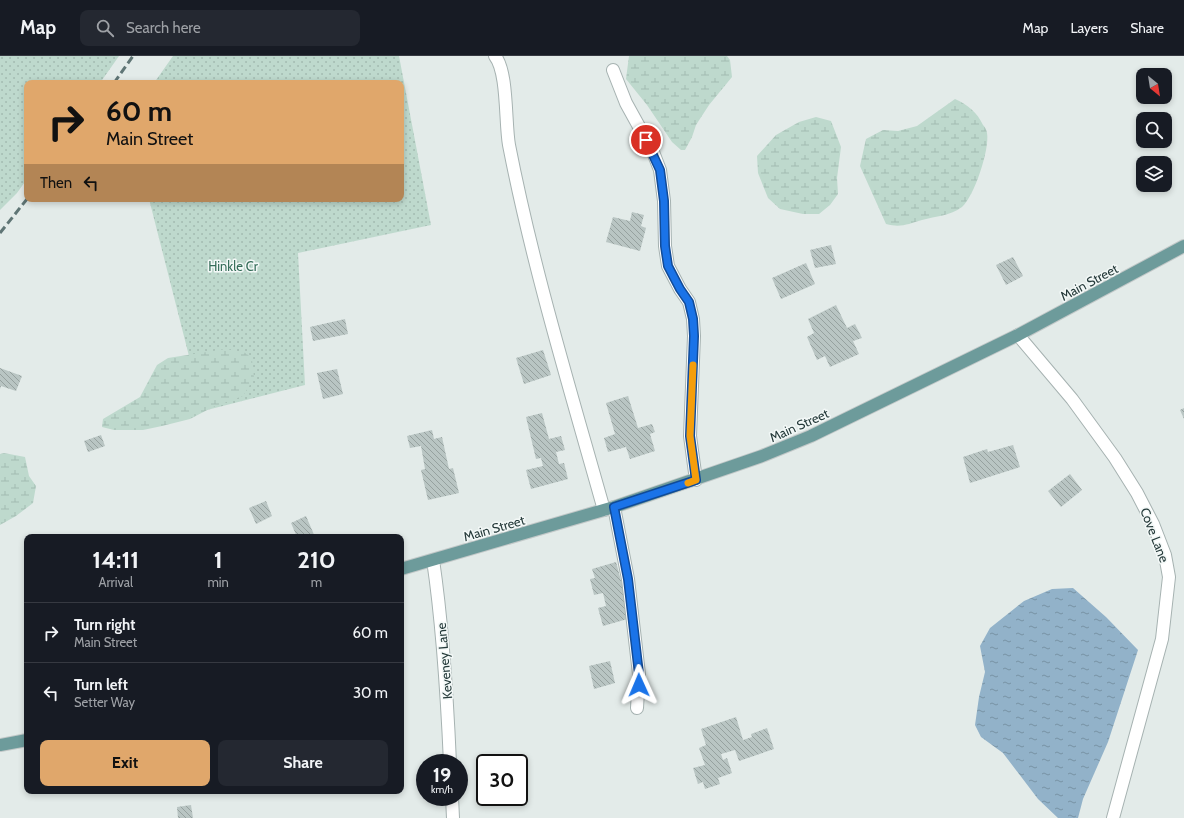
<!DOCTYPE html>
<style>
body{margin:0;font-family:Cabin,sans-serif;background:#242831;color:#f1f3f6;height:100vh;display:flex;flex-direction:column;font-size:15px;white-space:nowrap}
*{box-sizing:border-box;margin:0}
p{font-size:13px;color:#9ea1a6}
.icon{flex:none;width:22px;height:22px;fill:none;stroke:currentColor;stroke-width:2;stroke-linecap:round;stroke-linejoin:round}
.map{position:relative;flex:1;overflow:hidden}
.side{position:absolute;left:24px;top:478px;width:380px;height:260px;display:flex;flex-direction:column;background:#171b24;border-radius:8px;box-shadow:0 2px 6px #0003}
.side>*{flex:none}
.guide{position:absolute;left:24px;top:24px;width:380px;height:122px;border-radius:8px;box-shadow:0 2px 6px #0003;background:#e0a76b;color:#111;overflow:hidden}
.needle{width:26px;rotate:150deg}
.controls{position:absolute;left:1136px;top:12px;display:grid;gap:8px}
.controls a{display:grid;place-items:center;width:36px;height:36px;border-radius:8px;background:#171b24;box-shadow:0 2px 6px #0003;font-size:20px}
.speed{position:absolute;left:416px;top:698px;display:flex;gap:8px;font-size:20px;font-weight:700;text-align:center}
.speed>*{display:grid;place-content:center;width:52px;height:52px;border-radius:50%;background:#171b24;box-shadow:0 2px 6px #0003;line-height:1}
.speed small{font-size:10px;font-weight:400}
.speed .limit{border:2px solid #111;border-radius:6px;background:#fff;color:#111}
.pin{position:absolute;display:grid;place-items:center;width:34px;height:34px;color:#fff;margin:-17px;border:2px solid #fff;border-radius:50%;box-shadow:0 1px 4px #0007}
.me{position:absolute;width:44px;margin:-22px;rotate:359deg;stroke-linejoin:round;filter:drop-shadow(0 0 3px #0008)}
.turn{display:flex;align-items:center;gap:14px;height:84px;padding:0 16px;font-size:18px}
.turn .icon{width:52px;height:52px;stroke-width:2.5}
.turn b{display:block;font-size:28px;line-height:34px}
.then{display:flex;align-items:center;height:38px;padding:0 16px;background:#0003;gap:8px;font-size:15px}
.eta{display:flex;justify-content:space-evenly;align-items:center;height:68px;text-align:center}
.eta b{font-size:24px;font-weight:700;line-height:28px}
.button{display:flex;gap:8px;margin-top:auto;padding:8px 16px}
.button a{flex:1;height:46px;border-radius:8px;background:#e0a76b;color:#111;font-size:16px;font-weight:700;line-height:46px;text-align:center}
.button a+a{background:#242831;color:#f1f3f6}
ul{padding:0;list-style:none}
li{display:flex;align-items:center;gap:12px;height:60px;padding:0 16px;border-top:1px solid #363941}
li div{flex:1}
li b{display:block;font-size:15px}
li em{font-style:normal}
header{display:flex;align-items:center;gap:24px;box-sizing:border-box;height:56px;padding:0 20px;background:#171b24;border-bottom:1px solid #363941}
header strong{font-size:19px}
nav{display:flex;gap:22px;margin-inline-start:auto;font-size:14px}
.search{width:280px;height:36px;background:#242831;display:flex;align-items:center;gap:10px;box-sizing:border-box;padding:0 14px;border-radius:8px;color:#9ea1a6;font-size:15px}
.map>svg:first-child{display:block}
</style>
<header>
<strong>Map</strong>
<div class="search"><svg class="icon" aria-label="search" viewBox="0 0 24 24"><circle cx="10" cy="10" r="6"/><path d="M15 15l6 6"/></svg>Search here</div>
<nav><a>Map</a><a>Layers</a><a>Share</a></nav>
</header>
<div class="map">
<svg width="1184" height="762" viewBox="0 0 1184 762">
<defs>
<pattern id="green-dots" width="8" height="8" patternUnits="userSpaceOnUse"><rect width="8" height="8" fill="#bed9cd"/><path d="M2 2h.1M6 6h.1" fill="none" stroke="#a3bbb1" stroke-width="1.8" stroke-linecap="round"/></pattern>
<pattern id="wetland-marsh" width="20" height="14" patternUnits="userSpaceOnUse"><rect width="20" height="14" fill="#bed9cd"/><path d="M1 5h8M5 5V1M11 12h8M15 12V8" fill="none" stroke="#a3bbb1"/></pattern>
<pattern id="water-ripples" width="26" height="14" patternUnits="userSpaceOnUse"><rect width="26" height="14" fill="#92b2c9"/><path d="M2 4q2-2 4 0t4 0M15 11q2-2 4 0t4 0" fill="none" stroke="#7792a4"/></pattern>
<pattern id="building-back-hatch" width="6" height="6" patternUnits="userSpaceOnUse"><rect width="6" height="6" fill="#b9c5c3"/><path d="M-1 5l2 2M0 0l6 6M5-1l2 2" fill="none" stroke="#96a19f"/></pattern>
</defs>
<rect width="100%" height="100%" fill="#e3ebe9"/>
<g fill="url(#green-dots)">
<polygon points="0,0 119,0 100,27 27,27 27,123 17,137 0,154"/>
<polygon points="173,0 399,0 431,169 298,197 305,329 203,355 149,143 401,143 401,27 154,27"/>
</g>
<g fill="url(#wetland-marsh)">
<polygon points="629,0 727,0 730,4 732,21 709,49 696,69 692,81 685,94 681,94 672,86 647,49 626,23"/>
<path d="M955 43C968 49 977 56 983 69 985 71 987 75 987 77 990 93 974 141 962 151 950 160 936 160 922 164 908 168 901 172 886 168L860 110 866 83 883 74 898 75 917 70Z"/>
<polygon points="816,61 831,65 841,91 837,122 838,138 830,149 819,158 803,158 780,153 768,142 758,117 757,100 776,79 799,66"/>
<polygon points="226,293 246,297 252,303 254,322 243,340 213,351 190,363 162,370 143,374 114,374 102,371 103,363 140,341 157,309 168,302"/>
<polygon points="4,397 25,401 29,420 36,430 33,447 16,460 0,469 0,398"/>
</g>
<polygon fill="url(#water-ripples)" points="1073,532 1106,561 1138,594 1108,686 1083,743 1078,762 1058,762 1038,743 1003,697 981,681 975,669 979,641 985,616 980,590 990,572 1024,545 1052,533"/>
<g fill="url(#building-back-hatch)">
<polygon points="632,156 644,159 641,170 646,172 640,195 606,186 613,161 630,165"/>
<polygon points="831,189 836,208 815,212 810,194"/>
<polygon points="1013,201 1023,220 1006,229 996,209"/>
<polygon points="806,207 815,228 781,243 772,222"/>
<polygon points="836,249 847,272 855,268 862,282 853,285 859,298 830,311 825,300 817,304 807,281 814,277 808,263"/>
<polygon points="345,263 348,278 313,285 310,271"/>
<polygon points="543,294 551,319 524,328 516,302"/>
<polygon points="0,312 22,320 16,335 1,330 0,333"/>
<polygon points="337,313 343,338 323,343 317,317"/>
<polygon points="628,340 638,372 652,368 655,376 650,378 655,395 630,403 626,391 608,396 604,382 615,378 606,347"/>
<polygon points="1184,352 1184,363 1180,354"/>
<polygon points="542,357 549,383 561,380 565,394 556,396 559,408 564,407 568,423 531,433 526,414 543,410 541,402 536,403 526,361"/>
<polygon points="432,374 434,383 442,381 449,413 453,412 459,437 428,444 421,414 425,413 421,390 410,392 407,380"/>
<polygon points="101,379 105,390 88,396 84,385"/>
<polygon points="1013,389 1020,411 970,427 963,401 987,393 988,396"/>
<polygon points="1070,418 1082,434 1061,451 1048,435"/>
<polygon points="266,445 272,460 256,468 249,452"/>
<polygon points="306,460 315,481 297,481 291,467"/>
<polygon points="616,506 631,562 603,570 598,552 606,550 603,537 594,539 590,523 595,522 592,513"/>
<polygon points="610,605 615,627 594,633 589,610"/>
<polygon points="736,661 743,684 752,681 751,678 767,672 774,693 739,705 735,694 721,698 723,704 727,702 732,717 718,722 720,728 705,733 703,726 698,728 693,712 705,709 699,692 706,689 701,673"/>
<polygon points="191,749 193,762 178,762 177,751"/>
</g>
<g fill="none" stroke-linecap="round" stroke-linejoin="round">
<g stroke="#a6b2b1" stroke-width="14">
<g id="minor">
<path d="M495 0C508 16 505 67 509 89 533 212 570 333 604 454"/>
<polyline points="613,14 626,47 653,96 660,114 664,145 665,190 668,210 680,233 689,246 693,263 694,280 690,380 696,424"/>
<polyline points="1018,279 1072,343 1115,402 1137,437 1153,468 1165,499 1169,521 1162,583 1113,762"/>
<polyline points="614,451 628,523 639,618 637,652"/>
<path d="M433 504C443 571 447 639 450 707"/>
<polyline points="452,741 453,762"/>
</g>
</g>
<g stroke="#c2c8c8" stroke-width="14">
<g id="major">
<polyline points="401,513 614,451 762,400 811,380 1018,279 1184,190"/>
<polyline points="0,689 27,684"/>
</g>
</g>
<use href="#minor" stroke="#fff" stroke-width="12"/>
<use href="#major" stroke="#6d9b9b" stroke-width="12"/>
<g stroke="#5f7575" stroke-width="3" stroke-dasharray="8 4" stroke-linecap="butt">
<polyline points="114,27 133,0"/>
<polyline points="0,177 27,143"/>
</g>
</g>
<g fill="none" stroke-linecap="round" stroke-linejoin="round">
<g stroke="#114b97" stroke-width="10">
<polyline id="route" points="639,629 639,618 628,523 614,451 696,424 690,380 694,280 693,263 689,246 680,233 668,210 665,190 664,145 660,114 646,84"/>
</g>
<use href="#route" stroke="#1a73e8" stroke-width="7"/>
<polyline stroke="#f59e0b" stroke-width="7" points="688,427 696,424 690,380 693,309"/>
</g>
<g text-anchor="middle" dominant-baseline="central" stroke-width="3" stroke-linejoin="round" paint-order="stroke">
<g font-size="13" fill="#346c58" stroke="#f3f8f7">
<text x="233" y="210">Hinkle Cr</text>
</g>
<g font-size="13" fill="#253a3a" stroke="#f3f8f7">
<text transform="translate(1089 226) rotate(-28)">Main Street</text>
<text transform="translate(799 369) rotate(-24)">Main Street</text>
<text transform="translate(494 472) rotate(-16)">Main Street</text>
<text transform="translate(1155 479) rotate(69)">Cove Lane</text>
<text transform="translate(444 605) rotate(-95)">Keveney Lane</text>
</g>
</g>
</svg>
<div class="controls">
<a><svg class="needle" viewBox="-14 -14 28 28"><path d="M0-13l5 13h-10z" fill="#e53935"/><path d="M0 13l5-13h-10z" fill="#9ea1a6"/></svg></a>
<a><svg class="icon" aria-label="search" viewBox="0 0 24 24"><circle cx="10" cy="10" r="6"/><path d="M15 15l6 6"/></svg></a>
<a><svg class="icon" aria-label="layers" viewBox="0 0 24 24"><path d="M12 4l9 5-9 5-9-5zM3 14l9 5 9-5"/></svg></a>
</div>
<div class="speed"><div>19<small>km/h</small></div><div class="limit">30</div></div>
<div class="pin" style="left:646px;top:84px;background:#d93025"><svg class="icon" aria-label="arrive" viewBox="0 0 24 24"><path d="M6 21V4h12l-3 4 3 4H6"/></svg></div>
<svg class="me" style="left:639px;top:629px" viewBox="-20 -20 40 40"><path d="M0-17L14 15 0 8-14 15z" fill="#1a73e8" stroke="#fff" stroke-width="4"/></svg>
<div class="guide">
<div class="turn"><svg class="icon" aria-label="right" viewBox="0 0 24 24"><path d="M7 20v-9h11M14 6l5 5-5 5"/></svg><div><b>60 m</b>Main Street</div></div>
<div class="then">Then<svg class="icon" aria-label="left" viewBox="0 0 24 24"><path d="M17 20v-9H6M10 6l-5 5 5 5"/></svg></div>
</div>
<section class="side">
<div class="eta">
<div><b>14:11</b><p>Arrival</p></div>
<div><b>1</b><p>min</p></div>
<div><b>210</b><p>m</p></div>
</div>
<ul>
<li><svg class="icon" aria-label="right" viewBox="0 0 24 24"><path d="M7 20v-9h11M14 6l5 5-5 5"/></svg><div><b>Turn right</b><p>Main Street</p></div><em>60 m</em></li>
<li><svg class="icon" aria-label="left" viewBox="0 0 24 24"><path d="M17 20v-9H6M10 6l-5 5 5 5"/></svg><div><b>Turn left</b><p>Setter Way</p></div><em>30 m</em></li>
</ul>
<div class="button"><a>Exit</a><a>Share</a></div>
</section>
</div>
